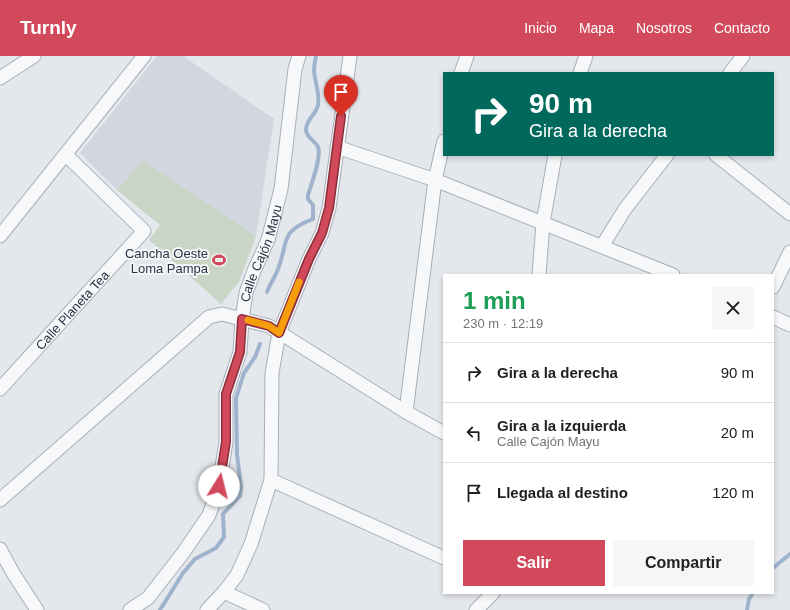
<!DOCTYPE html>
<html lang="es">
<meta charset="utf-8">
<style>
body{margin:0;font-family:Arial,sans-serif;background:#f6f6f6;color:#202124;height:100vh;display:flex;flex-direction:column;font-size:15px;white-space:nowrap}
*{box-sizing:border-box;margin:0}
p{font-size:13px;color:#757577}
.icon{flex:none;width:22px;height:22px;fill:none;stroke:currentColor;stroke-width:2;stroke-linecap:round;stroke-linejoin:round}
.map{position:relative;flex:1;overflow:hidden}
.side{position:absolute;left:443px;top:218px;width:331px;height:320px;display:flex;flex-direction:column;background:#fff;border-radius:0px;box-shadow:0 2px 6px #0003}
.side>*{flex:none}
.guide{position:absolute;left:443px;top:16px;width:331px;height:84px;border-radius:0px;box-shadow:0 2px 6px #0003;background:#00695c;color:#fff;overflow:hidden}
.pin{position:absolute;display:grid;place-items:center;width:34px;height:34px;color:#fff;margin:-41px -17px;border-radius:50% 50% 50% 0;rotate:-45deg;box-shadow:0 0 4px #0007}
.pin .icon{rotate:45deg}
.me{position:absolute;width:44px;margin:-22px;rotate:9deg;stroke-linejoin:round;filter:drop-shadow(0 0 3px #0008)}
.turn{display:flex;align-items:center;gap:14px;height:84px;padding:0 20px;font-size:18px}
.turn .icon{width:52px;height:52px;stroke-width:2.5}
.turn b{display:block;font-size:28px;line-height:34px}
.round{display:grid;place-items:center;flex:none;width:42px;height:42px;border-radius:0px;background:#f6f6f6}
.head{display:flex;align-items:center;justify-content:space-between;height:68px;padding:0 20px}
h1{font-size:24px;font-weight:700;line-height:30px;color:#1e9e55}
.action{display:flex;gap:8px;margin-top:auto;padding:8px 20px}
.action a{flex:1;height:46px;border-radius:0px;background:#d1495b;color:#fff;font-size:16px;font-weight:700;line-height:46px;text-align:center}
.action a+a{background:#f6f6f6;color:#202124}
ul{padding:0;list-style:none}
li{display:flex;align-items:center;gap:12px;height:60px;padding:0 20px;border-top:1px solid #e0e0e0}
li div{flex:1}
li b{display:block;font-size:15px}
li em{font-style:normal}
header{display:flex;align-items:center;gap:24px;box-sizing:border-box;height:56px;padding:0 20px;background:#d1495b;color:#fff}
header strong{font-size:19px}
nav{display:flex;gap:22px;margin-inline-start:auto;font-size:14px}
.map>svg:first-child{display:block}
</style>
<header>
<strong>Turnly</strong>
<nav><a>Inicio</a><a>Mapa</a><a>Nosotros</a><a>Contacto</a></nav>
</header>
<div class="map">
<svg width="790" height="554" viewBox="0 0 790 554">
<rect width="100%" height="100%" fill="#e4e7ec"/>
<polygon fill="#d2d6de" points="157,0 183,0 274,63 256,180 143,105 117,134 80,97"/>
<polygon fill="#c9d6c5" points="143,105 256,180 239,226 221,248 149,184 160,169 117,134"/>
<g fill="none" stroke-linecap="round" stroke-linejoin="round">
<g stroke="#9fb4cc" stroke-width="4">
<path d="M267 236C270 228 275 221 278 213 289 185 279 176 313 163V149L308 143V139C311 129 322 100 318 91 315 84 307 83 306 74 306 63 316 59 318 49 320 38 315 26 314 15 314 10 315 5 316 0"/>
<polyline points="773,512 790,498"/>
<polyline points="160,554 183,517 195,503 216,492 224,481 223,458 240,440 241,430 237,399 236,342 244,317 255,301 260,288"/>
<polyline points="747,554 749,543 753,537"/>
</g>
<g stroke="#a9aeb7" stroke-width="15">
<g id="minor">
<polyline points="461,17 467,0"/>
<polyline points="580,17 586,0"/>
<polyline points="730,17 743,0"/>
<polyline points="0,22 34,0"/>
<polyline points="337,91 435,124 673,219"/>
<polyline points="716,99 790,158"/>
<polyline points="0,180 144,0"/>
<polyline points="602,190 625,153 667,99"/>
<polyline points="539,219 543,167 555,99"/>
<polyline points="773,231 790,196"/>
<polyline points="773,261 790,269"/>
<path id="s1" d="M0 333 144 175 66 99"/>
<polyline points="406,356 435,124 444,85"/>
<polyline points="271,424 444,502"/>
<polyline points="0,444 209,261 222,258 269,270 406,356 444,377"/>
<polyline points="0,493 13,517 37,554"/>
<polyline points="224,536 263,554"/>
<path id="s2" d="M130 554 148 542 183 497 209 459 219 430 226 386V338L240 296 242 263 246 237 254 215 268 184 281 133 295 13 299 0"/>
<polyline points="207,554 224,536 237,519 251,488 271,424 272,317 279,277 309,203 322,177 329,152 350,0"/>
<polyline points="476,554 493,537"/>
</g>
</g>
<use href="#minor" stroke="#f7f8fa" stroke-width="13"/>
</g>
<g fill="none" stroke-linecap="round" stroke-linejoin="round">
<g stroke="#882f3b" stroke-width="10">
<polyline id="route" points="219,430 226,386 226,338 240,296 242,263 269,270 279,277 309,203 322,177 329,152 341,60"/>
</g>
<use href="#route" stroke="#d1495b" stroke-width="7"/>
<polyline stroke="#f59e0b" stroke-width="7" points="248,264 269,270 279,277 299,226"/>
</g>
<defs>
<g id="stadium-bare" transform="scale(1.08)"><path d="M0-5a6.5 5 0 1 0 0 10a6.5 5 0 1 0 0-10ZM-3.5-1.8h7v3.6h-7Z" fill="#d1495b" stroke="#f4f6f9" stroke-width="2.5" paint-order="stroke"/></g>
</defs>
<g fill-rule="evenodd">
<use href="#stadium-bare" x="219" y="204"/>
</g>
<g text-anchor="middle" dominant-baseline="central" stroke-width="4" stroke-linejoin="round" paint-order="stroke">
<g font-size="13" fill="#2b3445" stroke="#f4f6f9" text-anchor="end">
<text x="208" y="197">Cancha Oeste<tspan x="208" dy="15">Loma Pampa</tspan></text>
</g>
<g font-size="13" fill="#2b3445" stroke="#f4f6f9">
<text stroke="none"><textPath href="#s2" startOffset="394">Calle Cajón Mayu</textPath></text>
<text stroke="none"><textPath href="#s1" startOffset="107">Calle Planeta Tea</textPath></text>
</g>
</g>
</svg>
<div class="pin" style="left:341px;top:60px;background:#d93025"><svg class="icon" aria-label="arrive" viewBox="0 0 24 24"><path d="M6 21V4h12l-3 4 3 4H6"/></svg></div>
<svg class="me" style="left:219px;top:430px" viewBox="-20 -20 40 40"><circle r="19" fill="#fff"/><path d="M0-13L10 11 0 6-10 11z" fill="#d1495b"/></svg>
<div class="guide">
<div class="turn"><svg class="icon" aria-label="right" viewBox="0 0 24 24"><path d="M7 20v-9h11M14 6l5 5-5 5"/></svg><div><b>90 m</b>Gira a la derecha</div></div>
</div>
<section class="side">
<div class="head"><div><h1>1 min</h1><p>230 m · 12:19</p></div><a class="round"><svg class="icon" aria-label="close" viewBox="0 0 24 24"><path d="M6 6l12 12M18 6L6 18"/></svg></a></div>
<ul>
<li><svg class="icon" aria-label="right" viewBox="0 0 24 24"><path d="M7 20v-9h11M14 6l5 5-5 5"/></svg><div><b>Gira a la derecha</b></div><em>90 m</em></li>
<li><svg class="icon" aria-label="left" viewBox="0 0 24 24"><path d="M17 20v-9H6M10 6l-5 5 5 5"/></svg><div><b>Gira a la izquierda</b><p>Calle Cajón Mayu</p></div><em>20 m</em></li>
<li><svg class="icon" aria-label="arrive" viewBox="0 0 24 24"><path d="M6 21V4h12l-3 4 3 4H6"/></svg><div><b>Llegada al destino</b></div><em>120 m</em></li>
</ul>
<div class="action"><a>Salir</a><a>Compartir</a></div>
</section>
</div>
